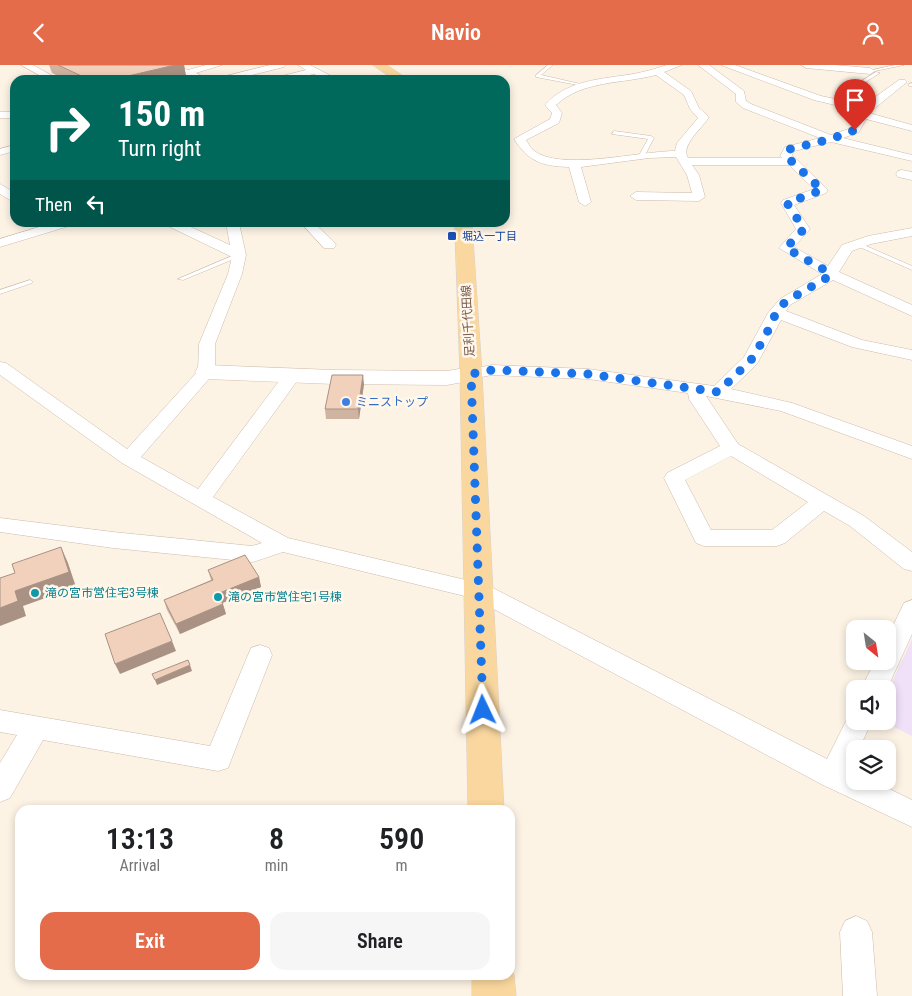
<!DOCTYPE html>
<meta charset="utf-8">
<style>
body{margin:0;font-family:"Roboto Condensed","Noto Sans JP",sans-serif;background:#f6f6f6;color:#202124;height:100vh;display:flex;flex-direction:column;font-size:19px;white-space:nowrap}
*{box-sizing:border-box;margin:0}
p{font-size:16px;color:#757577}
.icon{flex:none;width:28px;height:28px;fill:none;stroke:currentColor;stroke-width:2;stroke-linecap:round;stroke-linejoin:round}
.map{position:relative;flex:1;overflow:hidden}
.details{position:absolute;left:15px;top:740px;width:500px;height:175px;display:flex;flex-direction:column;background:#fff;border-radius:15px;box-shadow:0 2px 8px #0003}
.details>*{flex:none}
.banner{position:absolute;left:10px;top:10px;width:500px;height:152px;border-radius:15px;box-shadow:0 2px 8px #0003;background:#00695c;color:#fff;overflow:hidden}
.needle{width:32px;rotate:150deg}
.controls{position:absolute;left:846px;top:555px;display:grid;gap:10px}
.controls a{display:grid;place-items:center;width:50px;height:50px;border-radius:10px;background:#fff;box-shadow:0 2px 8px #0003;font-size:25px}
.pin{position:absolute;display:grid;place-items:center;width:42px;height:42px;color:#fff;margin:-51px -21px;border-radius:50% 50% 50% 0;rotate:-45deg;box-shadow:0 0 5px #0007}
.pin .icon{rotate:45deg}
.me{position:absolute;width:55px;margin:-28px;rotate:358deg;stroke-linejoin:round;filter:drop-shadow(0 0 4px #0008)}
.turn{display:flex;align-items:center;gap:18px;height:105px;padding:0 25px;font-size:22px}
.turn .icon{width:65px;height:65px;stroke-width:2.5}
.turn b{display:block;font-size:35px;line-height:42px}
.then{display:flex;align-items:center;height:48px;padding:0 25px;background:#0003;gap:10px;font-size:19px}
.eta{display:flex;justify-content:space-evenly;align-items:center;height:85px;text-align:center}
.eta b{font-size:30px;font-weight:600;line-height:35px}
.cta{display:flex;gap:10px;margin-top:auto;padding:10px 25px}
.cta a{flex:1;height:58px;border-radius:15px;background:#e46c4b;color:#fff;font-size:20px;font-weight:600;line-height:58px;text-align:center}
.cta a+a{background:#f6f6f6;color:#202124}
header{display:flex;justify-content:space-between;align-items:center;height:65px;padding:0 25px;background:#e46c4b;color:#fff;font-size:22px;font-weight:600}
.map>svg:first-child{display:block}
</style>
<header><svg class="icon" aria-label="back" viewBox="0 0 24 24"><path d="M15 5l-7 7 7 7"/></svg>Navio<svg class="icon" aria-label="person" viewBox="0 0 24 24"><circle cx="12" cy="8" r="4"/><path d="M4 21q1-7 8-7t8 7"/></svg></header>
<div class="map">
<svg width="912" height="931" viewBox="0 0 912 931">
<rect width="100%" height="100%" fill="#fcf3e5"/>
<polygon fill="#f0e1f8" points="912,574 912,671 882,656 888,656 888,626"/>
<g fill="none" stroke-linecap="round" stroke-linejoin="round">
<g stroke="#cdbaab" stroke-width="1">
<g id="lane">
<polygon points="548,0 553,0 541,10 585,20 583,21 536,12 536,10"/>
<polygon points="895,0 904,0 870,7 868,6"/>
<polygon points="876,7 880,8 859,21 855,20"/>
<polygon points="912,18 912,21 909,21 909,19"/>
<polygon points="614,66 651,71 654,73 644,92 641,94 638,92 648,74 612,69"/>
<polygon points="857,177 912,201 912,205 855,180 855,178"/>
<polygon points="239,188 242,190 241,191 183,215 178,214"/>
<polygon points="30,215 33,217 32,218 0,229 0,225"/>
</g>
</g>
<g stroke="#cdbaab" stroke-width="1">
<g id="street">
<polygon points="21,0 33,0 60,15 48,15"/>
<polygon points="163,0 176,0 188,5 206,0 222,0 196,8 210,15 197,15"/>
<polygon points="270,0 286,0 284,2 232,15 216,15 218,13"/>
<polygon points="298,0 310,0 339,15 326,15 314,9 288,15 272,15 274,13 306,5"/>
<path d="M667 0H682L664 7 691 26 699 43 709 52C703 63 680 80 688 93H782L780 91 785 82 820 73 743 43 736 37V29L698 0H709L744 26 746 36 751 39 831 70 851 63 860 46 814 35 721 0H735L821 31 864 40 899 15H905L907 17 869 48 912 60V66L866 54 859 67 843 73 912 90V96L831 77 794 86 792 90 828 125 826 128 794 140 810 164 794 182 828 201 842 180 868 171 912 163V171L871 179 852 186 839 207 912 240V251L833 215 790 240 786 246 862 275 912 285V295L852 282 781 255 757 299 731 324 792 338 912 381V394L781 346 706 331 738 379 864 451 912 487V506L904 504 850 461 824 446 785 478 777 481H704L696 478 664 413 667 408 720 381 689 334 688 328 588 314 492 310 471 314 465 313 462 309 465 305 492 300 588 304 714 321 744 292 768 248 780 234 822 209 779 183 796 164 781 138 783 135 814 124 789 100H692L699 110 705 132 699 136 636 135 630 131 636 127 692 128 687 110 676 92 649 93 581 102 591 137 585 141 579 137 569 102C542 101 529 97 514 74L550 54 552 48 545 40C566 15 603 14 633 9 644 7 655 4 667 0ZM656 10 684 30 690 44 698 53 677 78 675 86C640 86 559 107 533 85 530 82 528 78 526 75L559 58 562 48 556 40C583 15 622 19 656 10ZM731 391 808 437 772 465H711L685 415Z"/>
<polygon points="801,0 835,0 870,3 875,6 870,9 806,3"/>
<rect x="0" y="47" width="15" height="6"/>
<polygon points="15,80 15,86 0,90 0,84"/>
<polygon points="902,105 912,107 912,115 898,112 896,109 898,106"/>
<polygon points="0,119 15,128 15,138 0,129"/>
<polygon points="52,158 71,158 69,161 0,182 0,174"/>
<polygon points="166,158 182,158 230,180 226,158 239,158 246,190 242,209 215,279 215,307 141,392 198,424 285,308 291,307 297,308 300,312 213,432 288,473 487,520 827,694 850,648 855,646 855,656 872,656 859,684 855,684 855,693 849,705 855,708 855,716 873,716 912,735 912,762 823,720 473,533 283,487 253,497 113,483 0,467 0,453 113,467 252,481 262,478 122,398 0,310 0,297 6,298 127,384 198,306 199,279 228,209 232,192 168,161"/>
<polygon points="301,158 314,158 334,177 336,180 334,183 324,183"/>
<polygon points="912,535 912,569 887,624 861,624 875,596 888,596 888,571 904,538"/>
<polygon points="260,580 269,583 272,590 228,703 218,706 43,675 10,733 0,737 0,698 17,670 0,667 0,645 210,681 248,590 251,583"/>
<polygon points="856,851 867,856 872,867 877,931 843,931 840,867 845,856"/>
</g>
</g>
<g stroke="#d2bcab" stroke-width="1">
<polygon id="secondary" points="206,300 334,305 447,306 471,302 479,304 482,309 479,314 447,320 334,319 206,314 198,312 195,307 198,302"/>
</g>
<g stroke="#d8d1cc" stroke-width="1">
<g id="primary">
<polygon points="373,0 387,0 409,15 395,15"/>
<polygon points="455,158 472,158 482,309 504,745 468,745 460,309"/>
<polygon points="510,900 514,910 516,931 472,931 472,910 510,910"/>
</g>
</g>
<use href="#lane" fill="#fff" fill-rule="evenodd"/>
<use href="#street" fill="#fff" fill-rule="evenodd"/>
<use href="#secondary" fill="#fff" fill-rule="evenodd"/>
<use href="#primary" fill="#fad79e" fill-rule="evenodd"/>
</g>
<g fill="#cfb4a2">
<polygon points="49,0 184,0 186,11 170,15 66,15 52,8"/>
<polygon points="364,319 359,354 326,354 325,344"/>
<polygon points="208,505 259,512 261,522 222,538 226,549 180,569 167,545 164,535 211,515"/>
</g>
<g fill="#a99284">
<polygon points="175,0 184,0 186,11 170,15 111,15"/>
<polygon points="363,310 364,319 359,354 358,344"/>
<polygon points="61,482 68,498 76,522 23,541 26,551 0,561 0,543 15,526"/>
<polygon points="259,512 261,522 220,539 217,529"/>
<polygon points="223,539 226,549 180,569 176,559"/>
<polygon points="172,576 176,586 120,609 115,599"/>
<polygon points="190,600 192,606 157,620 155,615"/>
</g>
<g fill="#f1d1bc" stroke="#a99284">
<polygon points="58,0 175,0 111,15 90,15"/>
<polygon points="332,310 363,310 358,344 325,344"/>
<polygon points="61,482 69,507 15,526 18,536 0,543 0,513 15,508 12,499"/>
<polygon points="245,490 259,512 217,529 223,539 176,559 164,535 213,515 208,505"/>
<polygon points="160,548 172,576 115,599 105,569"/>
<polygon points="188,595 190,600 155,615 152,609"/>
</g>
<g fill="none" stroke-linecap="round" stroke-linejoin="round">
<polyline stroke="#1a73e8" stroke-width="9" stroke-dasharray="0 16.2" points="483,645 471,309 492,305 588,309 718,327 751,295 765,272 776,248 785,237 828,212 830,208 786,183 804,164 787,138 822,125 786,91 790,84 831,74 855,65"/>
</g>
<rect fill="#1a4fb4" stroke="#fff7eb" stroke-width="2" x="447" y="166" width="10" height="10" rx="2.5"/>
<circle fill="#3f7fe0" stroke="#fff7eb" stroke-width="2" cx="346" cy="337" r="5"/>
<g fill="#0f9aa8" stroke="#fff7eb" stroke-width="2">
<circle cx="35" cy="528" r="5"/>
<circle cx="218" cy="532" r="5"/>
</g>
<g text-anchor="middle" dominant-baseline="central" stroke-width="5" stroke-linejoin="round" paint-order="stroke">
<g font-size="11" fill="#164399" stroke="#fff7eb" text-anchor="start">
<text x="462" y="171">堀込一丁目</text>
</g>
<g font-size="12" fill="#74594a" stroke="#fff7eb">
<text transform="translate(468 256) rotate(-93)">足利千代田線</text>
</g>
<g font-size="12" fill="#366cbe" stroke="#fff7eb" text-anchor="start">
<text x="356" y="337">ミニストップ</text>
</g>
<g font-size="12" fill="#0d838f" stroke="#fff7eb" text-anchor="start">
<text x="45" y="528">滝の宮市営住宅3号棟</text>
<text x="228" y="532">滝の宮市営住宅1号棟</text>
</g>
</g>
</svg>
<div class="controls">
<a><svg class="needle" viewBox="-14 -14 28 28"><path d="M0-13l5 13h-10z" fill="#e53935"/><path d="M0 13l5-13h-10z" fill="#757577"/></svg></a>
<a><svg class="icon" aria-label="sound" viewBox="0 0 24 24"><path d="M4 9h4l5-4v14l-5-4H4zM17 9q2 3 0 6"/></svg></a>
<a><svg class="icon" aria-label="layers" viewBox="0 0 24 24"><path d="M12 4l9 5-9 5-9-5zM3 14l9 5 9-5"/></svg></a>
</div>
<div class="pin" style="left:855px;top:65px;background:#d93025"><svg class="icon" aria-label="arrive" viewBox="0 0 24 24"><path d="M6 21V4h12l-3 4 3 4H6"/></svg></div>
<svg class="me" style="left:483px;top:645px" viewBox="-20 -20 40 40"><path d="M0-17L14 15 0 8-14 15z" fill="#1a73e8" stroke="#fff" stroke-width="4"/></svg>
<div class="banner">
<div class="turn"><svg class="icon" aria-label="right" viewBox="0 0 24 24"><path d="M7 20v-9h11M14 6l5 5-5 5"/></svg><div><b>150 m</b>Turn right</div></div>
<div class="then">Then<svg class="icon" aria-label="left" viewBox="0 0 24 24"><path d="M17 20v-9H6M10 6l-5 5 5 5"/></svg></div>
</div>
<section class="details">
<div class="eta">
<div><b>13:13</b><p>Arrival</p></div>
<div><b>8</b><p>min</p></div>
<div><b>590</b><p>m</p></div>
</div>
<div class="cta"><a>Exit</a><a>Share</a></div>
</section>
</div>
